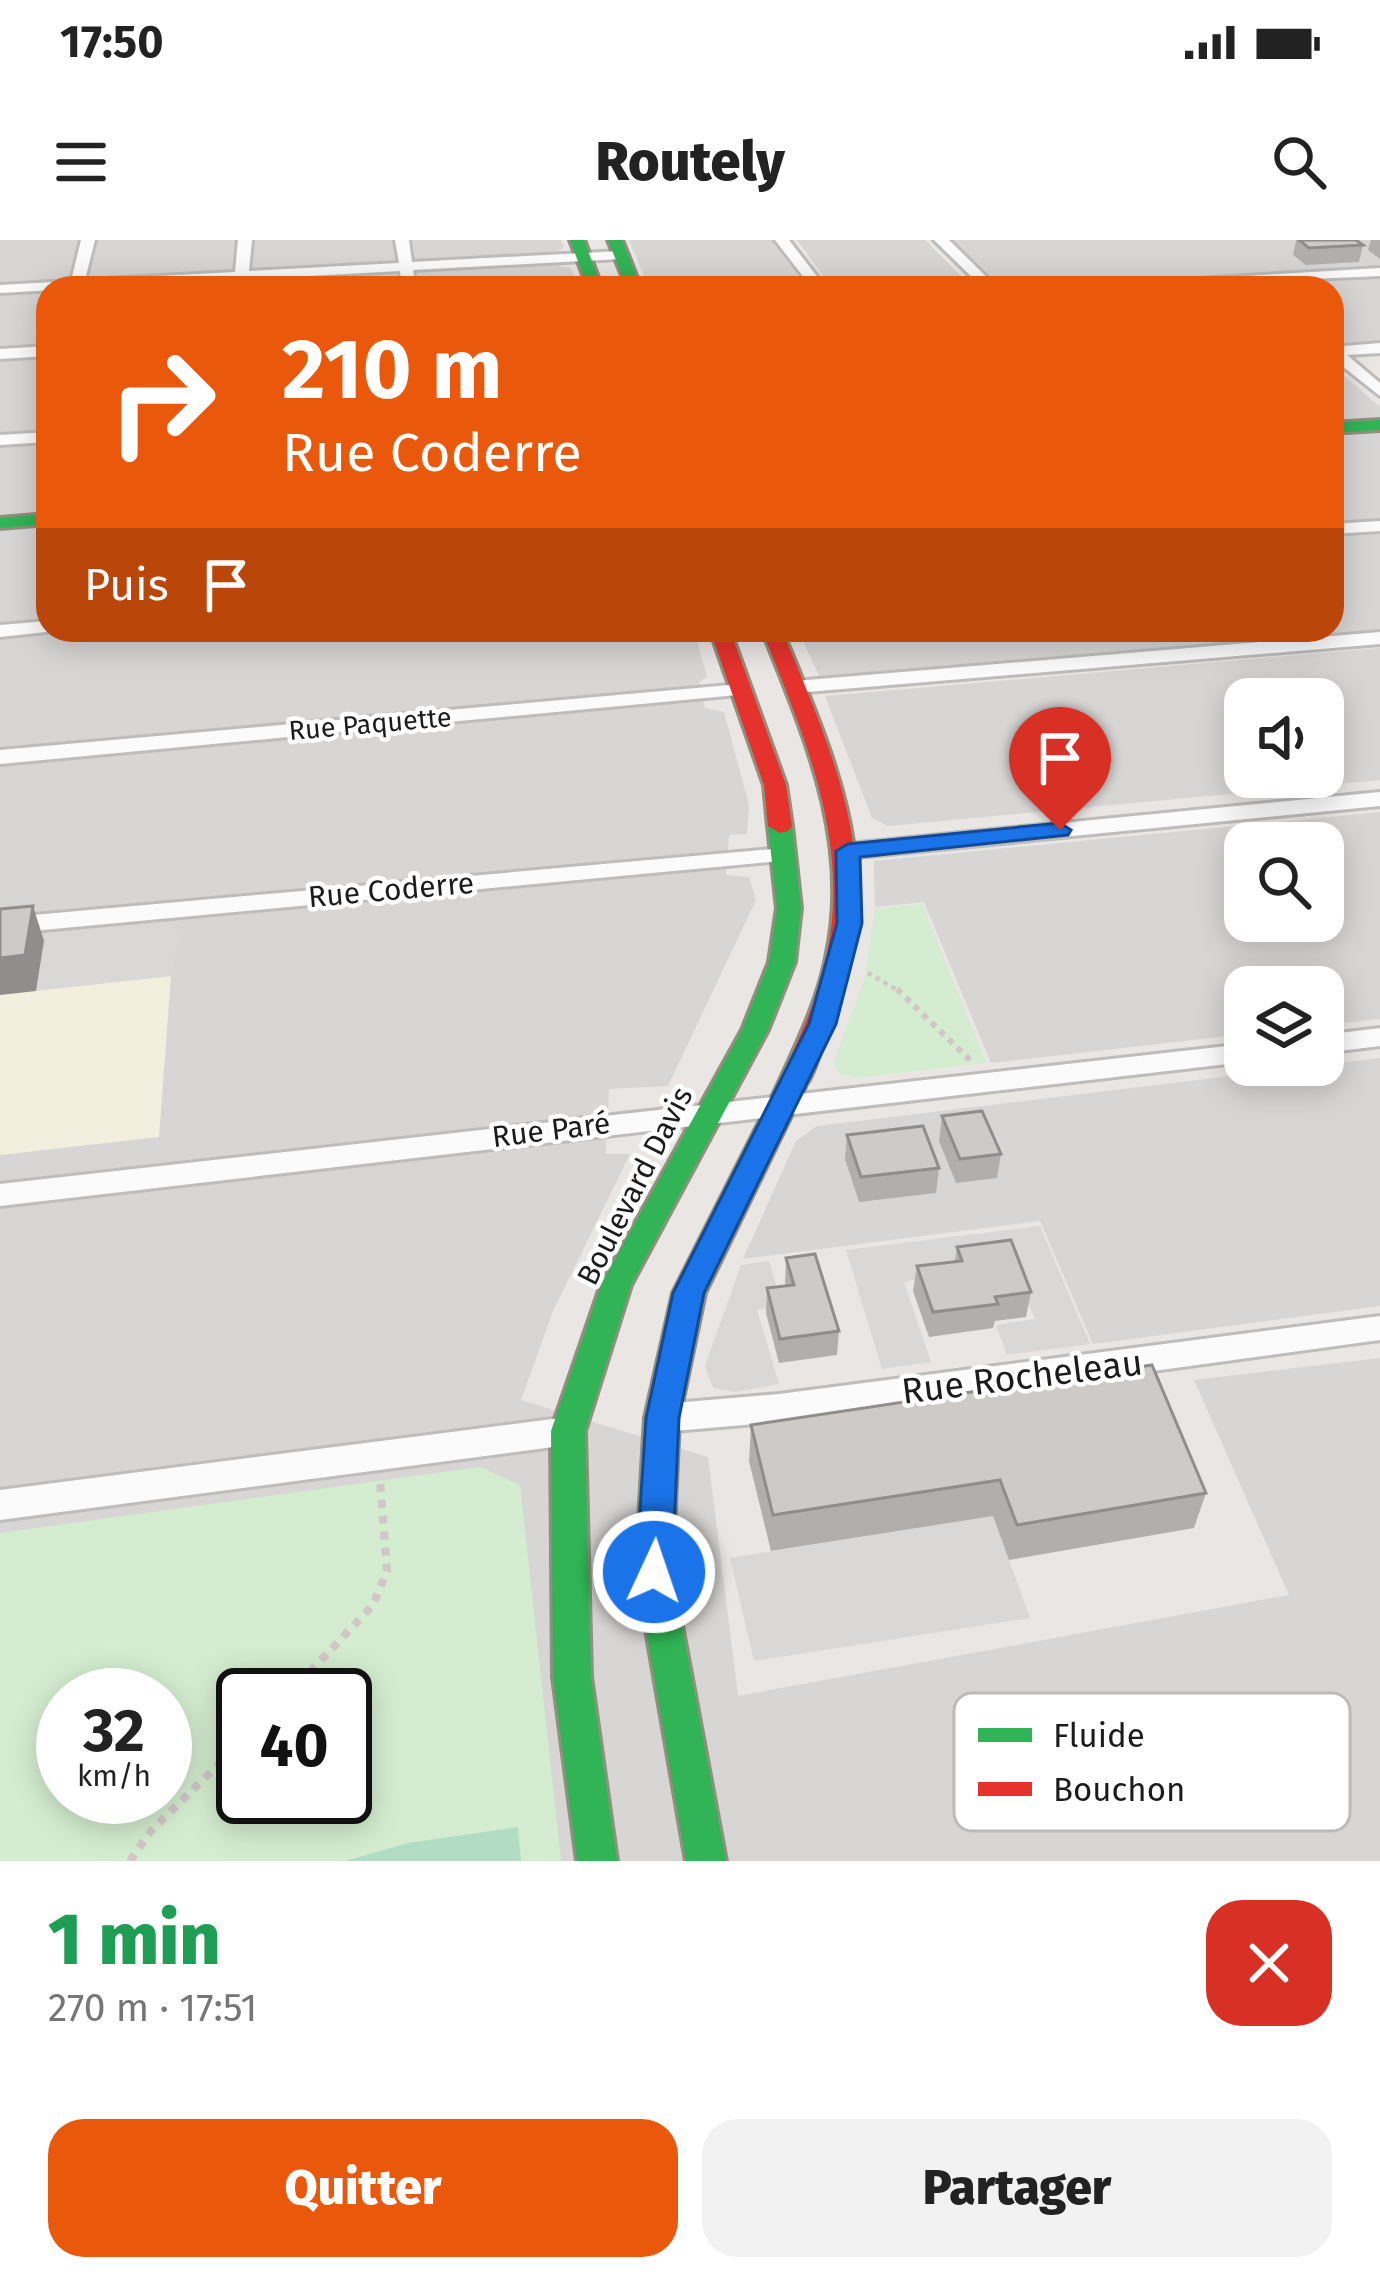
<!DOCTYPE html>
<html lang="fr">
<meta charset="utf-8">
<style>
body{margin:0;font-family:"Fira Sans",sans-serif;background:#f2f2f2;color:#222;height:100vh;display:flex;flex-direction:column;font-size:45px;white-space:nowrap}
*{box-sizing:border-box;margin:0}
p{font-size:39px;color:#767676}
.icon{flex:none;width:66px;height:66px;fill:none;stroke:currentColor;stroke-width:2;stroke-linecap:round;stroke-linejoin:round}
.map{position:relative;height:1621px;overflow:hidden}
.side{display:flex;flex-direction:column;background:#fff;flex:1}
.side>*{flex:none}
.hud{position:absolute;left:36px;top:36px;width:1308px;height:366px;border-radius:36px;box-shadow:0 6px 30px #0003;background:#ea580c;color:#fff;overflow:hidden}
.controls{position:absolute;left:1224px;top:438px;display:grid;gap:24px}
.controls a{display:grid;place-items:center;width:120px;height:120px;border-radius:24px;background:#fff;box-shadow:0 6px 30px #0003;font-size:60px}
.speed{position:absolute;left:36px;top:1428px;display:flex;gap:24px;font-size:60px;font-weight:700;text-align:center}
.speed>*{display:grid;place-content:center;width:156px;height:156px;border-radius:50%;background:#fff;box-shadow:0 6px 30px #0003;line-height:1}
.speed small{font-size:30px;font-weight:400}
.speed .limit{border:6px solid #111;border-radius:18px;background:#fff;color:#111}
.pin{position:absolute;display:grid;place-items:center;width:102px;height:102px;color:#fff;margin:-123px -51px;border-radius:50% 50% 50% 0;rotate:-45deg;box-shadow:0 0 12px #0007}
.pin .icon{rotate:45deg}
.me{position:absolute;width:132px;margin:-66px;rotate:3deg;stroke-linejoin:round;filter:drop-shadow(0 0 9px #0008)}
.turn{display:flex;align-items:center;gap:42px;height:252px;padding:0 48px;font-size:54px}
.turn .icon{width:156px;height:156px;stroke-width:2.5}
.turn b{display:block;font-size:84px;line-height:102px}
.then{display:flex;align-items:center;height:114px;padding:0 48px;background:#0003;gap:24px;font-size:45px}
.round{display:grid;place-items:center;flex:none;width:126px;height:126px;border-radius:36px;background:#f2f2f2}
.overview{display:flex;align-items:center;justify-content:space-between;height:204px;padding:0 48px}
h1{font-size:72px;font-weight:800;line-height:90px;color:#1e9e55}
.primary-button{display:flex;gap:24px;margin-top:auto;padding:24px 48px}
.primary-button a{flex:1;height:138px;border-radius:36px;background:#ea580c;color:#fff;font-size:48px;font-weight:800;line-height:138px;text-align:center}
.primary-button a+a{background:#f2f2f2;color:#222}
.status{display:flex;justify-content:space-between;align-items:center;height:84px;padding:0 60px;background:#fff;direction:ltr}
.status svg{height:33px;fill:currentColor}
header{display:flex;justify-content:space-between;align-items:center;height:156px;padding:0 48px;background:#fff;font-size:54px;font-weight:800}
.map>svg:first-child{display:block}
</style>
<div class="status"><b>17:50</b><svg viewBox="0 0 49 12"><path d="M0 12V9h3v3zM5 12V6h3v6zM10 12V3h3v9zM15 12V0h3v12zM26 1h20v11H26zM47 4h2v5h-2z"/></svg></div>
<header><svg class="icon" aria-label="menu" viewBox="0 0 24 24"><path d="M4 6h16M4 12h16M4 18h16"/></svg>Routely<svg class="icon" aria-label="search" viewBox="0 0 24 24"><circle cx="10" cy="10" r="6"/><path d="M15 15l6 6"/></svg></header>
<div class="map">
<svg width="1380" height="1621" viewBox="0 0 1380 1621">
<rect width="100%" height="100%" fill="#e9e6e3"/>
<g fill="#d8d6d5" fill-rule="evenodd">
<path d="M0 0H561L564 8 553 13 555 25 571 28 578 48H48V390H694L707 437 699 442 705 468 724 472 749 565 747 594 729 595 726 635 749 637 756 660 668 846 609 849 606 914H630L553 1071 521 1160 708 1217 738 1456 1289 1355 1194 1140 1380 1118V1621H0ZM63 1455H165V1557H63ZM243 1455H345V1557H243Z"/>
<polygon points="629,0 772,0 807,48 649,48"/>
<polygon points="797,0 925,0 973,48 832,48"/>
<polygon points="952,0 1380,0 1380,26 1004,48"/>
<polygon points="1380,38 1380,102 1332,105 1332,48 1210,48"/>
<polygon points="1332,125 1380,167 1380,177 1332,181"/>
<polygon points="1380,193 1380,279 1332,283 1332,197"/>
<polygon points="1380,292 1380,391 820,438 798,390 1332,390 1332,296"/>
<path d="M1380 408V540L888 586 872 578 825 456ZM1245 459H1323V537H1245Z"/>
<path d="M1380 572V779L1323 785V747H1245V794L991 823 924 662 875 667 874 621ZM1245 603H1323V681H1245Z"/>
<polygon points="1380,818 1380,1066 1093,1104 1040,981 743,1019 796,901 817,886"/>
</g>
<polygon fill="#f3efdf" points="44,701 37,750 171,736 159,897 0,915 0,706"/>
<g fill="#d4edd0" fill-rule="evenodd">
<polygon points="922,664 986,823 855,838 839,833 834,823 865,736 875,669"/>
<path d="M480 1227 520 1245 561 1621H0V1293ZM63 1455H165V1557H63ZM243 1455H345V1557H243Z"/>
</g>
<polygon fill="#b3dcc5" points="518,1587 521,1621 345,1621 408,1603"/>
<g fill="#d9d8d7">
<polygon points="185,668 171,736 36,751 44,701 54,681"/>
<polygon points="1040,986 1090,1104 1007,1115 996,1085 1035,1079 1010,1019 904,1042 931,1122 882,1129 846,1010"/>
<polygon points="769,1021 782,1065 757,1070 779,1144 735,1152 713,1148 705,1126 741,1025"/>
<polygon points="993,1276 1030,1378 754,1421 730,1318"/>
</g>
<g fill="none" stroke-linecap="round" stroke-linejoin="round">
<g stroke="#bfbdbc" stroke-width="6">
<g id="street">
<polygon points="81,0 95,0 85,40 235,32 238,0 252,0 249,31 399,23 395,0 409,0 412,22 621,11 628,15 621,19 413,30 416,48 402,48 400,31 0,53 0,45 71,41"/>
<polygon points="775,0 789,0 826,48 812,48"/>
<polygon points="934,0 949,0 998,48 983,48"/>
<polygon points="1380,28 1380,36 1104,48 1111,44"/>
<polygon points="1380,103 1380,113 1347,115 1380,143 1380,156 1332,118 1332,107"/>
<polygon points="48,106 48,116 0,119 0,109"/>
<polygon points="48,192 48,202 0,205 0,195"/>
<polygon points="1380,281 1380,291 1332,294 1332,284"/>
<polygon points="48,381 48,390 55,391 0,397 0,385"/>
<polygon points="1380,392 1380,404 795,453 785,447 795,441"/>
<polygon points="741,444 751,450 748,454 0,524 0,510"/>
<polygon points="1380,552 1380,566 848,618 836,611 848,604"/>
<polygon points="783,608 795,615 791,620 0,694 0,678"/>
<polygon points="1380,788 1380,806 1323,813 1323,795"/>
<polygon points="1245,804 1245,822 0,966 0,944"/>
<polygon points="1380,1076 1380,1100 779,1182 662,1192 650,1188 645,1178 650,1168 662,1164 779,1154"/>
<polygon points="568,1177 580,1181 585,1191 580,1201 568,1205 0,1280 0,1250"/>
</g>
</g>
<g stroke="#918f7e" stroke-width="6">
<g id="fast">
<polygon points="570,0 584,0 602,48 588,48"/>
<polygon points="608,0 622,0 641,48 627,48"/>
<polygon points="1380,180 1380,190 1332,193 1332,183"/>
<polygon points="48,274 48,284 0,288 0,278"/>
<polygon points="780,579 792,586 801,668 795,722 768,790 631,1045 585,1191 591,1437 617,1621 577,1621 553,1437 551,1191 601,1045 742,790 769,722 777,668 768,586"/>
<polygon points="791,838 805,847 705,1053 679,1178 672,1332 726,1621 686,1621 636,1332 645,1178 673,1053 777,847"/>
</g>
</g>
<g stroke="#918f7e" stroke-width="6">
<g id="jam">
<polygon points="710,390 730,390 786,545 792,586 788,591 780,593 768,586 764,545"/>
<path d="M762 390H782C844 540 892 645 823 804 816 822 810 851 791 856L777 847C796 805 817 763 826 718 852 602 804 496 762 390Z"/>
</g>
</g>
<polyline stroke="#d3c6c6" stroke-width="4.5" stroke-dasharray="4.5 4.5" stroke-linecap="butt" points="868,733 901,752"/>
<polyline stroke="#d3c6c6" stroke-width="6" stroke-dasharray="6 6" stroke-linecap="butt" points="897,749 971,821"/>
<g stroke="#d3c6c6" stroke-width="8" stroke-dasharray="8 8" stroke-linecap="butt">
<polyline points="288,1455 373,1365 387,1331 380,1240"/>
<polyline points="130,1621 151,1591 243,1500"/>
</g>
<use href="#street" fill="#fcfbfb" fill-rule="evenodd"/>
<use href="#fast" fill="#30b455" fill-rule="evenodd"/>
<use href="#jam" fill="#e5322d" fill-rule="evenodd"/>
</g>
<g fill="#b1aeac">
<polygon points="1296,0 1356,0 1363,5 1359,22 1306,25 1293,15"/>
<polygon points="1371,0 1380,0 1380,19 1368,10"/>
<polygon points="942,876 1001,914 997,938 956,943 939,901"/>
<polygon points="847,895 939,928 936,953 859,962 845,919"/>
<polygon points="957,1007 1031,1052 1026,1077 995,1081 993,1088 929,1097 913,1051 917,1026 955,1021"/>
<polygon points="786,1018 839,1091 837,1115 779,1123 766,1073 767,1048 785,1046"/>
<polygon points="751,1185 1206,1253 1194,1288 1009,1320 993,1276 771,1311 749,1221"/>
</g>
<polygon fill="#908d8c" points="33,666 44,701 36,751 0,755 0,718"/>
<g fill="#cecac8" stroke="#908d8c" stroke-width="3">
<polygon points="1299,0 1356,0 1363,5 1309,8"/>
<polygon points="33,666 25,715 0,718 0,669"/>
<polygon points="982,871 1001,914 960,919 942,876"/>
<polygon points="923,886 939,928 861,937 847,895"/>
<polygon points="1011,1000 1031,1052 995,1057 998,1064 933,1072 917,1026 962,1021 957,1007"/>
<polygon points="815,1014 839,1091 780,1099 767,1048 794,1045 786,1018"/>
<polygon points="1152,1125 1206,1253 1017,1285 1000,1240 773,1275 751,1185"/>
</g>
<polygon fill="#1a73e8" stroke="#114b97" stroke-width="3" points="1060,583 1071,590 1068,595 860,617 862,683 836,784 704,1053 679,1178 672,1332 667,1343 654,1348 641,1343 636,1332 646,1178 673,1053 809,784 837,683 836,611 848,604"/>
<g text-anchor="middle" dominant-baseline="central" stroke-width="9" stroke-linejoin="round" paint-order="stroke">
<g font-size="27" fill="#1b1b1b" stroke="#fff">
<text transform="translate(370 484) rotate(-5)">Rue Paquette</text>
</g>
<g font-size="30" fill="#1b1b1b" stroke="#fff">
<text transform="translate(391 650) rotate(-5)">Rue Coderre</text>
<text transform="translate(551 890) rotate(-7)">Rue Paré</text>
<text transform="translate(635 946) rotate(-63)">Boulevard Davis</text>
</g>
<g font-size="36" fill="#1b1b1b" stroke="#fff">
<text transform="translate(1022 1137) rotate(-7)">Rue Rocheleau</text>
</g>
</g>
<rect x="954" y="1453" width="396" height="138" rx="18" fill="#fff" stroke="#bbb" stroke-width="3"/>
<rect x="978" y="1488" width="54" height="14" fill="#30b455"/>
<rect x="978" y="1542" width="54" height="14" fill="#e5322d"/>
<g font-size="33" fill="#1b1b1b">
<text x="1053" y="1507">Fluide</text>
<text x="1053" y="1561">Bouchon</text>
</g>
</svg>
<div class="controls">
<a><svg class="icon" aria-label="sound" viewBox="0 0 24 24"><path d="M4 9h4l5-4v14l-5-4H4zM17 9q2 3 0 6"/></svg></a>
<a><svg class="icon" aria-label="search" viewBox="0 0 24 24"><circle cx="10" cy="10" r="6"/><path d="M15 15l6 6"/></svg></a>
<a><svg class="icon" aria-label="layers" viewBox="0 0 24 24"><path d="M12 4l9 5-9 5-9-5zM3 14l9 5 9-5"/></svg></a>
</div>
<div class="speed"><div>32<small>km/h</small></div><div class="limit">40</div></div>
<div class="pin" style="left:1060px;top:590px;background:#d93025"><svg class="icon" aria-label="arrive" viewBox="0 0 24 24"><path d="M6 21V4h12l-3 4 3 4H6"/></svg></div>
<svg class="me" style="left:654px;top:1332px" viewBox="-20 -20 40 40"><circle r="17" fill="#1a73e8" stroke="#fff" stroke-width="3"/><path d="M0-11L8 9 0 5-8 9z" fill="#fff"/></svg>
<div class="hud">
<div class="turn"><svg class="icon" aria-label="right" viewBox="0 0 24 24"><path d="M7 20v-9h11M14 6l5 5-5 5"/></svg><div><b>210 m</b>Rue Coderre</div></div>
<div class="then">Puis<svg class="icon" aria-label="arrive" viewBox="0 0 24 24"><path d="M6 21V4h12l-3 4 3 4H6"/></svg></div>
</div>
</div>
<section class="side">
<div class="overview"><div><h1>1 min</h1><p>270 m · 17:51</p></div><a class="round" style="background:#d93025;color:#fff"><svg class="icon" aria-label="close" viewBox="0 0 24 24"><path d="M6 6l12 12M18 6L6 18"/></svg></a></div>
<div class="primary-button"><a>Quitter</a><a>Partager</a></div>
</section>
